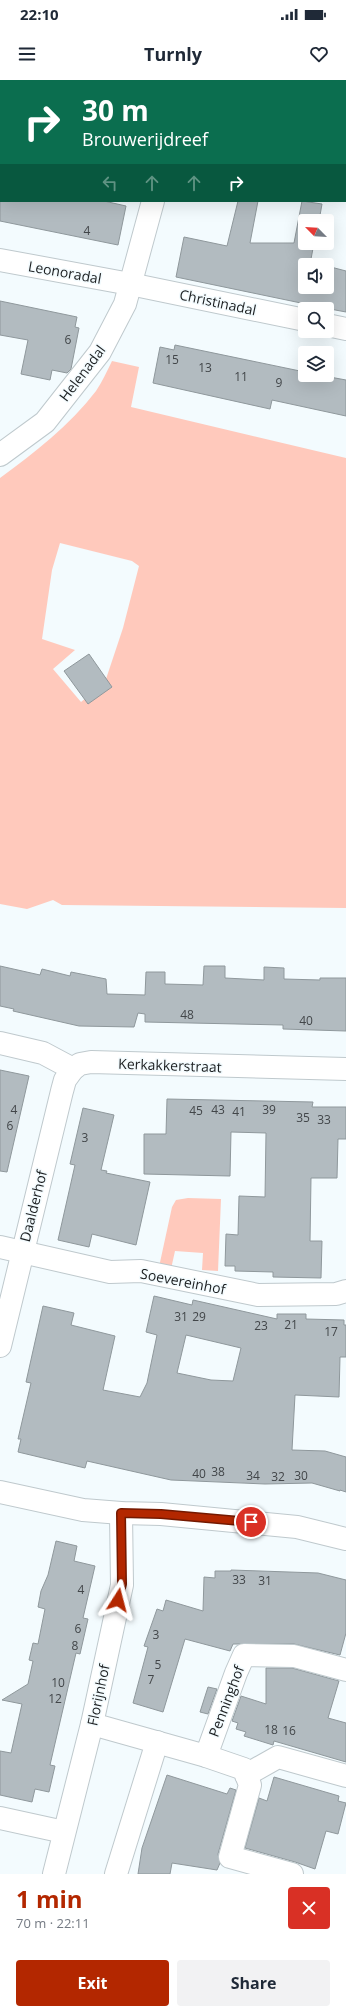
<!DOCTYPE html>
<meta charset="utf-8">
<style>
body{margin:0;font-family:"Open Sans",sans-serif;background:#f2f2f3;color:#1f2937;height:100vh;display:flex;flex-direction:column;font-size:15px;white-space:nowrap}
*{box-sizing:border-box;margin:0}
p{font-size:13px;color:#747a83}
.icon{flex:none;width:22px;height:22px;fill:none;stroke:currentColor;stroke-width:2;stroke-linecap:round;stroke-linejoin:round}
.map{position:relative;height:1794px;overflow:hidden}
.details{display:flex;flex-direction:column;background:#fff;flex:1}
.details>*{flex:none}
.guide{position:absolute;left:0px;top:0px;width:346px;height:122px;box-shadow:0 4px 16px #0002;background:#0b6e4f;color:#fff;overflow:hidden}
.needle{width:26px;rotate:294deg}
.controls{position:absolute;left:298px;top:134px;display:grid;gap:8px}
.controls a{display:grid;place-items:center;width:36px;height:36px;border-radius:4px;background:#fff;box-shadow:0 4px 16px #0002;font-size:20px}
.pin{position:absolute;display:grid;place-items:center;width:34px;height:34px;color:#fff;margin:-17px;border:2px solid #fff;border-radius:50%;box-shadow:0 1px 4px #0007}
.me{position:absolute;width:44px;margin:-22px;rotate:9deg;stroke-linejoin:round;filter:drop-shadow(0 0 3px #0008)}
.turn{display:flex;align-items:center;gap:14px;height:84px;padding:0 16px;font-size:18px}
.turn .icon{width:52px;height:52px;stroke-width:2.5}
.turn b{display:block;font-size:28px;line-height:34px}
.lanes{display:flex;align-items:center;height:38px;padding:0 16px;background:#0003;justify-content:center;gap:20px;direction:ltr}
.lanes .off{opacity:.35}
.round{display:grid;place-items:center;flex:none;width:42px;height:42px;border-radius:4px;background:#f2f2f3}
.overview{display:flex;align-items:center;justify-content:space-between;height:68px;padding:0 16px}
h1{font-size:24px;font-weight:700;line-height:30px;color:#b32700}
.primary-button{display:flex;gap:8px;margin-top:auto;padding:8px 16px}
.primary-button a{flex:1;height:46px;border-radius:4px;background:#b32700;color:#fff;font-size:16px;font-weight:700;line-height:46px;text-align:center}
.primary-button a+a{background:#f2f2f3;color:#1f2937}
.status{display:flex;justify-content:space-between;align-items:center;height:28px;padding:0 20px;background:#fff;direction:ltr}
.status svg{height:11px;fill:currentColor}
header{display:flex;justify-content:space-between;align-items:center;height:52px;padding:0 16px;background:#fff;font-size:18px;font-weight:700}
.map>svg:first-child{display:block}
</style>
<div class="status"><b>22:10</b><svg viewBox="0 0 49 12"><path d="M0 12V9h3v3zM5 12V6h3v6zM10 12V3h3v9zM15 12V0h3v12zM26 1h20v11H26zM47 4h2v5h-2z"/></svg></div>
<header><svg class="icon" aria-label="menu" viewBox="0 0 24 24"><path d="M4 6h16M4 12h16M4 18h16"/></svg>Turnly<svg class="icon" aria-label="heart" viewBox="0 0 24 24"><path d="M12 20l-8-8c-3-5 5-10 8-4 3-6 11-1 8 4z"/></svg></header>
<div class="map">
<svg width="346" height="1794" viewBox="0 0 346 1794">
<rect width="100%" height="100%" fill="#f3fbfe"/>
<g fill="#ffc9bc" fill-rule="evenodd">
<path d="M112 281 139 287 131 327 346 378V828L62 825 53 820 27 829 0 824V398C34 373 70 345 96 311 102 302 107 291 112 281ZM60 463 132 481 139 486 123 548 105 602 81 622 53 589 75 570 42 559 52 490Z"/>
<polygon points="188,1118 221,1119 218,1191 202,1190 203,1173 175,1171 171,1189 159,1187 172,1127 176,1120"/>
</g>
<g fill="#b2bbc0" stroke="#8f989c" fill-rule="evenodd">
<polygon points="0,121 104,121 126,126 118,165 0,141"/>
<polygon points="238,121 258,121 250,163 294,163 302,121 322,124 319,141 305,141 305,163 314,163 311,179 324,185 305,185 305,207 327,207 327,186 346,191 346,232 330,229 310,229 301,226 301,223 176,197 184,157 227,166"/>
<polygon points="0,221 77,237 75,247 79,248 71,289 67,293 52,290 50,300 21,294 28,260 0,255"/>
<polygon points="175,265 300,291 299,295 319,295 346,300 346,336 272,320 270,329 153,303 160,267 174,270"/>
<polygon points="89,574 112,607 88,624 64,591"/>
<polygon points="0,886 40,895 42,889 70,896 71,892 106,899 107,914 145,915 146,892 165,892 165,904 203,905 204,886 225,886 225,898 264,900 264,887 284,888 284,899 320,900 320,898 346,898 346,951 283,949 283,945 145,942 145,934 138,933 134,947 79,946 13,931 14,929 0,926"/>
<polygon points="0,990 29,996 7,1092 0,1091"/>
<polygon points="167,1019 313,1022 312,1027 346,1027 346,1059 338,1059 337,1098 311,1098 310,1161 322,1161 321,1198 273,1197 273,1192 235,1191 235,1186 225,1186 226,1154 238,1155 239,1116 265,1117 266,1053 231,1052 230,1096 144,1094 144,1054 166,1054"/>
<polygon points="83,1028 114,1035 101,1090 107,1091 106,1093 150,1102 136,1165 92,1154 89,1167 58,1160 75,1085 70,1084"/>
<path d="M154 1216 192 1225 193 1220 277 1239V1234H306V1239L344 1240V1245H346V1277H340L339 1317 295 1315 292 1370 325 1371 346 1377V1412L340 1410V1411L312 1403 265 1404 171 1400 87 1381 85 1388 18 1372 21 1359H18L31 1303 26 1302 43 1226 74 1233 71 1245 115 1256 103 1310 140 1317 147 1303 157 1255 146 1252ZM186 1255 241 1268 233 1301 211 1300 177 1293Z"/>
<polygon points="56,1461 77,1466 74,1481 95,1486 83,1538 88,1539 80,1574 76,1573 50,1685 55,1686 49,1712 35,1709 32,1722 0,1715 0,1671 11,1673 22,1624 2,1620 28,1604 33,1581 29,1580 33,1563 38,1564 45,1529 38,1527 41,1511 48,1495"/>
<polygon points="231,1490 318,1493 346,1500 346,1553 340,1575 294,1564 233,1564 230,1571 185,1559 163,1632 133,1623 148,1567 144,1566 157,1529 163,1531 166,1520 203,1531 204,1497 215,1498 215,1491 231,1491"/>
<polygon points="266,1588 292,1588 339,1601 328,1638 346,1643 346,1682 274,1661 273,1665 244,1656 246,1652 236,1649 238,1643 232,1641 241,1616 266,1624"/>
<polygon points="208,1607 217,1609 208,1634 200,1632"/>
<polygon points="167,1695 227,1714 230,1708 236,1710 218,1774 220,1783 217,1790 172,1783 170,1794 138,1794 142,1768"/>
<polygon points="274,1697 339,1716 338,1721 346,1723 338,1754 326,1751 315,1789 295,1782 245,1768 259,1718 267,1721"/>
</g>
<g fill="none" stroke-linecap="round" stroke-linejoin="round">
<g stroke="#bfc9cd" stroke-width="24">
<g id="minor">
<polyline points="194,1 194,0"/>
<polyline points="345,38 346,38"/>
<polyline points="0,180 130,204 305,240"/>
<polyline points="327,245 346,249"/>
<polyline points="0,375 45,342 100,272 125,224 153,121"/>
<polyline points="0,963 43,973 73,989 80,984 91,982 346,989"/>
<polyline points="0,1167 110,1192 141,1191 258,1215 336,1214 346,1211"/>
<polyline points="0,1266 62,1011 65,1000 73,989"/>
<polyline points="0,1412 83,1430 121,1433 161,1434 297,1447 346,1459"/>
<polyline points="92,1644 206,1676 244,1689 250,1705 230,1777 292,1794"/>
<polyline points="206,1676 236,1593 244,1575 294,1576 346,1590"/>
<polyline points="246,1695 278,1677 346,1696"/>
<polyline points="0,1738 64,1752"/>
<polyline points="54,1794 92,1644 122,1505 121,1433"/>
<polyline points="116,1794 157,1662"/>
</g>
</g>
<use href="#minor" stroke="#fff" stroke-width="22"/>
</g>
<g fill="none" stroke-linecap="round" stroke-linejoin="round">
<g stroke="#741900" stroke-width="10">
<polyline id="route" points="118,1520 122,1504 121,1433 161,1434 251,1442"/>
</g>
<use href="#route" stroke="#b32700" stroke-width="7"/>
</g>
<g text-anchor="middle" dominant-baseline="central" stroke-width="3" stroke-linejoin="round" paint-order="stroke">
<g font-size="12" fill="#424649">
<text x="87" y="150">4</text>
<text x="68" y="259">6</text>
<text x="172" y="279">15</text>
<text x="205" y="287">13</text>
<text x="241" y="296">11</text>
<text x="279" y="302">9</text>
<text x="187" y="934">48</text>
<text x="306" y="940">40</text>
<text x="14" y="1029">4</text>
<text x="218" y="1029">43</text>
<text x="269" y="1029">39</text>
<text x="196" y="1030">45</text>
<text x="239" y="1031">41</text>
<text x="303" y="1037">35</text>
<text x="324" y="1039">33</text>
<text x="10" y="1045">6</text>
<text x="85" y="1057">3</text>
<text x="181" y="1236">31</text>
<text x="199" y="1236">29</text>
<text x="291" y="1244">21</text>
<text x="261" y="1245">23</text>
<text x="331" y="1251">17</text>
<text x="218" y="1391">38</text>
<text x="199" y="1393">40</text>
<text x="253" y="1395">34</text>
<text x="301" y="1395">30</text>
<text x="278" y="1396">32</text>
<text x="239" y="1499">33</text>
<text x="265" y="1500">31</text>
<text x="81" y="1509">4</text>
<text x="78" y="1548">6</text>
<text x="156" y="1554">3</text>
<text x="75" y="1565">8</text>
<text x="158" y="1584">5</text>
<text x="151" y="1599">7</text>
<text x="58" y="1602">10</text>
<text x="55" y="1618">12</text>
<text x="271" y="1649">18</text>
<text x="289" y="1650">16</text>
</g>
<g font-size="14" fill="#1c1f21" stroke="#f3fbfe">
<text transform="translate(65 192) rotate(10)">Leonoradal</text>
<text transform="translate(218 222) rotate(12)">Christinadal</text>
<text transform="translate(82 293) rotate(-53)">Helenadal</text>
<text transform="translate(170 985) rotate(2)">Kerkakkerstraat</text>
<text transform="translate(33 1126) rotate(-76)">Daalderhof</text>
<text transform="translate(183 1201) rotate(11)">Soevereinhof</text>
<text transform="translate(98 1615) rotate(-78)">Florijnhof</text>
<text transform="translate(226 1621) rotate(-69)">Penninghof</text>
</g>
</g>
</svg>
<div class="controls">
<a><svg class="needle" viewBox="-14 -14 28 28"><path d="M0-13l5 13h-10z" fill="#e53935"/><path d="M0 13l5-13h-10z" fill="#747a83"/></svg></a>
<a><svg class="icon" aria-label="sound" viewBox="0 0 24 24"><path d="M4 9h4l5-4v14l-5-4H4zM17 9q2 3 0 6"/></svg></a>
<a><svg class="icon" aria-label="search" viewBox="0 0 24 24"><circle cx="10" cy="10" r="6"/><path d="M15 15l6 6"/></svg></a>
<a><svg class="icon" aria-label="layers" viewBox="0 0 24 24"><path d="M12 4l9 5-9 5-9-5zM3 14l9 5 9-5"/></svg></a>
</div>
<div class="pin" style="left:251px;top:1442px;background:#d93025"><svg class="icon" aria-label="arrive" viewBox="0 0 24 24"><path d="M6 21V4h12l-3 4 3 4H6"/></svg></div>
<svg class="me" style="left:118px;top:1520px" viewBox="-20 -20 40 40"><path d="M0-17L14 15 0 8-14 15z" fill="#b32700" stroke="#fff" stroke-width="4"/></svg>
<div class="guide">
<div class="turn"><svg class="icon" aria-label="right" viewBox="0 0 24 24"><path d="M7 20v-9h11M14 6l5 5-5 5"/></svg><div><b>30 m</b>Brouwerijdreef</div></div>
<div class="lanes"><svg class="icon off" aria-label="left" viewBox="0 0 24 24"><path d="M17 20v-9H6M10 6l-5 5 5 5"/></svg><svg class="icon off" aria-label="ahead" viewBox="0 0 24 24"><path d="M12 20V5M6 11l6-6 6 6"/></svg><svg class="icon off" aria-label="ahead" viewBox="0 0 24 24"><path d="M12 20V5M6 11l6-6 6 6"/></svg><svg class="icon" aria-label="right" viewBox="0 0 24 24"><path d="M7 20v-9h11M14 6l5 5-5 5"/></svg></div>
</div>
</div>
<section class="details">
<div class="overview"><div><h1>1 min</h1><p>70 m · 22:11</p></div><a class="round" style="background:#d93025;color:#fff"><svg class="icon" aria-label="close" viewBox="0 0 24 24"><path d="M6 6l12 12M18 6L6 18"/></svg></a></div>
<div class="primary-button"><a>Exit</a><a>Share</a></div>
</section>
